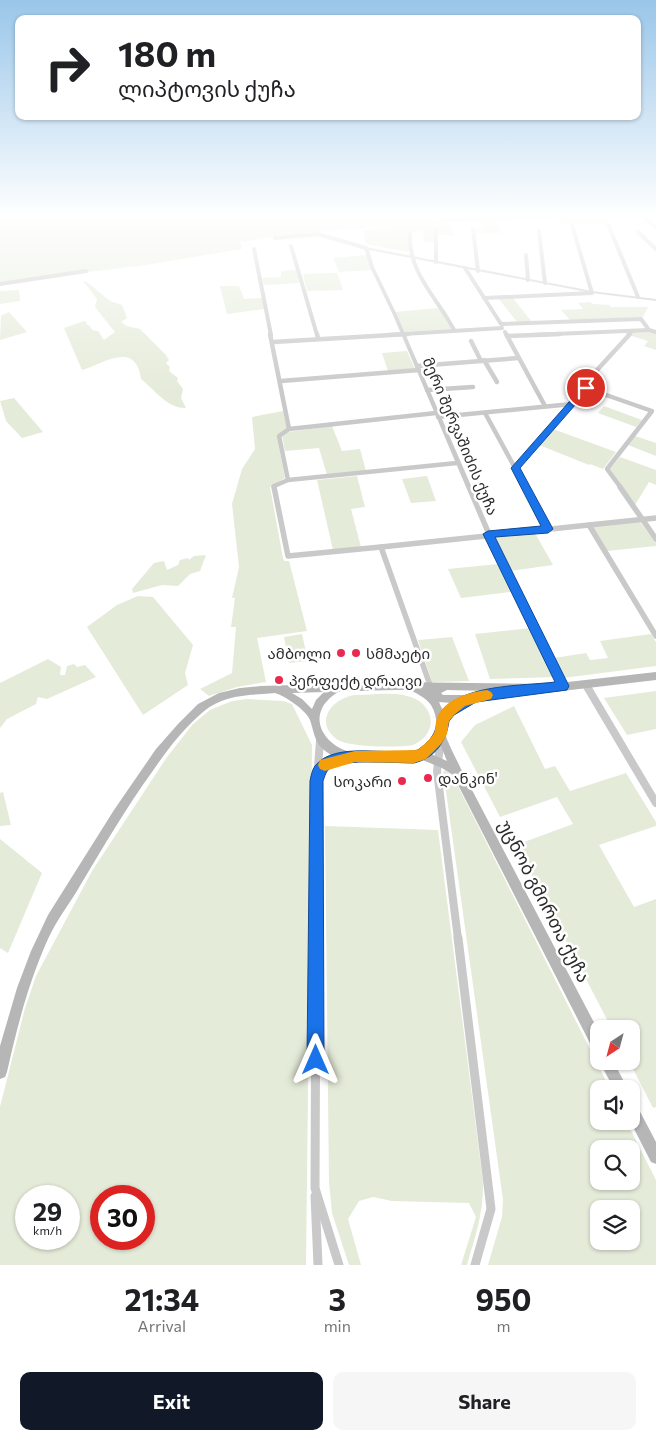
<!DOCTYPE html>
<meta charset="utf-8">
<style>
body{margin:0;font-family:Commissioner,"Noto Sans Georgian",sans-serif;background:#f6f6f6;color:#202124;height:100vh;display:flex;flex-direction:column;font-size:19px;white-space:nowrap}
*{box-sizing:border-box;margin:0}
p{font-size:16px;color:#757577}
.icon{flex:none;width:28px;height:28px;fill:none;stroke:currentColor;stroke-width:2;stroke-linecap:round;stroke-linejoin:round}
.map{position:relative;height:1265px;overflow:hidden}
.sheet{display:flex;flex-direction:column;background:#fff;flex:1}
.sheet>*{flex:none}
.top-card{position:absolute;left:15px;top:15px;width:626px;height:105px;border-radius:10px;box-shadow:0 1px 4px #0004;background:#fff;color:#202124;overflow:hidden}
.needle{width:32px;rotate:216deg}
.buttons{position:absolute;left:590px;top:1020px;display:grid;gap:10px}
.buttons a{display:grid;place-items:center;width:50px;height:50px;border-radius:10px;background:#fff;box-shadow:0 1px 4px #0004;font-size:25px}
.speed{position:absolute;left:15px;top:1185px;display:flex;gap:10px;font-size:25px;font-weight:700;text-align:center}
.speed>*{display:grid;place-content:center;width:65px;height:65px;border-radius:50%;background:#fff;box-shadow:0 1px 4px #0004;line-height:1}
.speed small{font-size:12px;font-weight:400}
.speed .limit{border:8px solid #d22;background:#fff;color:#111}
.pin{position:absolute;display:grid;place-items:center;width:42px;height:42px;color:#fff;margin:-21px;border:2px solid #fff;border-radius:50%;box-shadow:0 1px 5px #0007}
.me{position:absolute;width:55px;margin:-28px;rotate:0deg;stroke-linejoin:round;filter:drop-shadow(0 0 4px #0008)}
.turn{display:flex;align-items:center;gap:18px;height:105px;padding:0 20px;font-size:22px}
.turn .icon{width:65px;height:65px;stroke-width:2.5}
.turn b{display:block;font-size:35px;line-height:42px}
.eta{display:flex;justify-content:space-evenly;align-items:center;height:85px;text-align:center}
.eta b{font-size:30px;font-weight:700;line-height:35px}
.primary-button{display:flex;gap:10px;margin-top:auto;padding:10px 20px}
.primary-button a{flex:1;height:58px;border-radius:10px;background:#111827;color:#fff;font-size:20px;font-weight:700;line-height:58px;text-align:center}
.primary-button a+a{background:#f6f6f6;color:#202124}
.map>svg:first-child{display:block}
</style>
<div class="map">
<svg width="656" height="1265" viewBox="0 0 656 1265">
<rect width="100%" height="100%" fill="#fff"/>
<g fill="#e5ebd9" fill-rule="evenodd">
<polygon points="0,215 561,215 430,220 431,222 451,220 454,236 435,234 434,242 424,242 423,231 412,232 408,252 366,244 363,230 412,224 304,233 240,242 242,249 145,265 0,283"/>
<polygon points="558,216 600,216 606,224 564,224"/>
<polygon points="496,218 501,233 475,233 474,228 484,228 480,219"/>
<polygon points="367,255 372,270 339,272 333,258"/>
<polygon points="297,270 299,283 264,285 262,278 281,277 281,271"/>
<polygon points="337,273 343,290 307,291 303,274"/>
<path d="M83 281 87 282 110 301 122 305 127 318 121 322 127 326 140 329 166 355 169 360 166 363 170 367 169 371 178 378 177 381 183 389 181 398 186 408C168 409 155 390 141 379 136 340 104 363 82 370L64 328 84 321 87 322 86 324 90 326 92 330 98 331 104 340 115 332 95 307 97 299Z"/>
<polygon points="220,286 239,286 244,299 263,298 264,309 227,314"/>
<polygon points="19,290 20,301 0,304 0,291"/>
<polygon points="498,298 513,298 532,322 518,323"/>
<polygon points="590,302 593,304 610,305 611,307 648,307 643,317 570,320 561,310 583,309 578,303"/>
<polygon points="439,308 451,329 403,332 395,312"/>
<polygon points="9,312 27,332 0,340 1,316"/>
<polygon points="649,331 656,333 656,350 644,346 648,341 629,335 633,332"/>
<polygon points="407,351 415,369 388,371 382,353"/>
<polygon points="14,398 43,432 22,438 6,421 0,401"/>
<polygon points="604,406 642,420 636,427 598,413"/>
<polygon points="283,411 287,429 277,436 285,478 270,487 283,558 284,561 289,561 307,631 257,638 266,682 237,687 209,696 200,689 232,673 236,627 231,627 235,598 232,598 239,567 232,504 242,469 255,449 252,417"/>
<polygon points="332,426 342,451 360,449 366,471 327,475 319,448 285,451 282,435 288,432"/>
<polygon points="553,429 616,452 603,469 590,464 589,465 539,445"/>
<polygon points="635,436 656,443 656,456 628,445"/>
<polygon points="620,457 656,470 656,485 649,482 635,505 609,470"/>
<polygon points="357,476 365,507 351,509 361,547 333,550 317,480"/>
<polygon points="427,476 436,501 411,503 402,479"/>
<polygon points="640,522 656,543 656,546 607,551 593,527"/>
<polygon points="535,533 553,565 510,571 492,536"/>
<polygon points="206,555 200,571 190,574 178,586 162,585 133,593 132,589 154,563 164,561 167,570 178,565 180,560 188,558 189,560 194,556"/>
<polygon points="498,564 511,592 461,598 448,569"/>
<polygon points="138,596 153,597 193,645 185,673 188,685 143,715 87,627 117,605"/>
<polygon points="530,628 555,677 490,679 475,634"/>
<polygon points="302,634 308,661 289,663 284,637"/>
<polygon points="651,634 656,642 656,666 563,678 554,658 586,653 590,660 608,658 600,641"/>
<polygon points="452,637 469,681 432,682 418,640"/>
<polygon points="48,659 61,667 60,675 65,675 67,666 74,664 77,667 85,665 96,677 47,699 38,697 36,704 7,719 0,728 0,683"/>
<polygon points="656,691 656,729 627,735 604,698"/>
<path d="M354 695C376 695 416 687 428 711 431 717 432 724 429 730 427 736 420 742 413 745 400 748 348 747 338 740 313 723 331 699 354 695Z"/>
<path d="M247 699 283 701 292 704 312 745 306 1265H0V1107L25 1008 36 976 92 871 167 757 193 724 210 710 232 701ZM26 1196H69V1239H26ZM101 1196H144V1239H101Z"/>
<polygon points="514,706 545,769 555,766 570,791 626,773 656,822 656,826 599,845 634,907 656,899 656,1107 653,1108 629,1061 631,1061 631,1029 612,1029 516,845 573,824 557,797 500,817 461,742 475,725"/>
<path d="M445 770 453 776 610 1089H599V1121H626L656 1180V1265H488L502 1217 503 1200 444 777 443 772ZM599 1149H631V1181H599ZM599 1209H631V1241H599Z"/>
<polygon points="3,792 11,825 0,826 0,793"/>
<path d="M325 826 438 830 483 1182C484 1212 475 1237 467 1265H461L476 1217 469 1203 392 1201 373 1197 359 1201 348 1219 361 1265H349L332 1213 329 1182Z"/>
<polygon points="0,839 42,873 8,953 0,948"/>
</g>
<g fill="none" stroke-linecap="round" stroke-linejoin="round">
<g stroke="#c9c9c9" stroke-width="4">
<polyline points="640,215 656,227"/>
<polyline points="442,220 584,215"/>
<polyline points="608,224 638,297"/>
<polyline points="473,229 478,271"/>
<polyline points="436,231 436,262"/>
<polyline points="539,231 545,283"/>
<polyline points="638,232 656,249"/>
<path d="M410 234C408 273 437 297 454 330"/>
<polyline points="275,238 318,234 366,248"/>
<polyline points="291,246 317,335"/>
<polyline points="254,249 271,335"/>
<polyline points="526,255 528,280"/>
<polyline points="465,268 501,324 641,319 649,330 656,332"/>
<polyline points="0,284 86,271"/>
<polyline points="484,298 592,293 572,225"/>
<polyline points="505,332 507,335"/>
<polyline points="387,335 502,328"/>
<polyline points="531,335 649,330"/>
<polyline points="628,335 632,331"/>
</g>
<g stroke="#c9c9c9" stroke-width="4.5">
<polyline points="270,334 289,429 279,436 288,480 274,486 274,488"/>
<polyline points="317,334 318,338"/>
<polyline points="506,334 545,406"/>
<polyline points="507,336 560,334"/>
<polyline points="471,341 481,361"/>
<polyline points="273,342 408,334"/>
<polyline points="484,360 497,382"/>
<polyline points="417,366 518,358"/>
<polyline points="281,381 419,370"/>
<polyline points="587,381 630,334"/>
<polyline points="427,390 473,387"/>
<polyline points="485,413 526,488"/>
<polyline points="438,417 572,404"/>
<polyline points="289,429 436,413"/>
<polyline points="516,468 586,388 652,411 607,469 621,488"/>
<polyline points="288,480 457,463"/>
</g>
<g stroke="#c9c9c9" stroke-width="5.5">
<polyline points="274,487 288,556 381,547"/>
<polyline points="525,487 548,529"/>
<polyline points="620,487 656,539"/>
<polyline points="589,525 656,636"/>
<polyline points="430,685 381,547 656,518"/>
</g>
<g stroke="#c9c9c9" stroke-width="8">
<polyline points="586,685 656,803"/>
<polyline points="441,737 437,771 458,939"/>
<polyline points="319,772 328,763 351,757"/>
<polyline points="316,939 317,781 320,740"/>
</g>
<g stroke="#c9c9c9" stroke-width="9">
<polyline points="316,938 315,1188 339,1265"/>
<polyline points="458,938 491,1209 475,1265"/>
<polyline points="315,1196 318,1265"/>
</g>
<polygon fill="#c9c9c9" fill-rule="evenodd" points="366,247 592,291 656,299 656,301 592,293 369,250 374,267 397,315 492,534 567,687 566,689 563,690 560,689 486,534 393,315 370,267 364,248"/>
<g fill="#b6b6b6" fill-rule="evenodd">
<path d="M656 672V680L545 693 523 691 522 695 519 696C496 698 463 696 450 718 447 722 445 728 445 733 447 742 457 760 461 769L599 1032V1052L594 1051 453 775 442 768 420 759 413 762C387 762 338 769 319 745 314 737 313 729 310 720 306 710 285 696 275 693 272 693 267 694 263 694 242 695 220 697 203 712 183 729 167 750 152 772 126 808 104 846 81 884 71 902 57 919 48 939 29 981 17 1027 7 1072L5 1077 0 1079V1046L17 988 31 951 48 915 114 810 156 749 178 724 198 704 219 693 240 688 261 686 396 682 550 684ZM410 690C418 694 426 698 431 705 440 720 438 740 423 749 410 756 366 754 351 752 327 747 307 720 329 699 332 696 337 692 341 691 347 690 354 691 360 691 377 690 393 690 410 690ZM447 690 491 691 470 695H443L441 693ZM324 692 316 700 312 709 302 699 292 693ZM439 702 452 703 443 711ZM440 744 447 761 431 754Z"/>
<polygon points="599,1061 613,1061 628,1089 614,1089"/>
<polygon points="631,1102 636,1104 656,1142 656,1164 651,1162 630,1121 631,1121"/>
</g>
</g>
<linearGradient id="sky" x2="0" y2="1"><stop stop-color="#99c6e9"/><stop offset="0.55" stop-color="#fff"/><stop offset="1" stop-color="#fff" stop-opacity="0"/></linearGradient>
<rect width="656" height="392" fill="url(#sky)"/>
<path fill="#1a73e8" stroke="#114b97" d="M583 386 590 388 520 468 553 529 548 533 495 537 569 686 567 690 476 702 454 715 449 721C446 742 435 758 414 763 393 763 348 758 331 768 326 770 325 776 323 781L324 1060 322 1066 316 1069 310 1066 307 1060 310 781C311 776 312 770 315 766 335 740 391 757 418 750 424 745 430 741 434 733 438 725 436 717 444 709 467 684 523 686 555 682L483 534 488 531 541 526 511 468Z"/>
<path fill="#f59e0b" d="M487 690 491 692 493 695 491 699 465 706 454 715 449 721 447 734 442 743 426 759 414 763 355 762 325 771 320 769 318 765 320 760 355 751 418 750C423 745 431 739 434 733 436 729 435 723 437 718 444 699 470 692 487 690Z"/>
<g fill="#e92950" stroke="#fff" stroke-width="2">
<circle cx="341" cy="653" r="5"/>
<circle cx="356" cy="653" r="5"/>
<circle cx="279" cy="680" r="5"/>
<circle cx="428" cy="778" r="5"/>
<circle cx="402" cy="781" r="5"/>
</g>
<g text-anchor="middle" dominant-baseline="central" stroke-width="5" stroke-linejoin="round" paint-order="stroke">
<g font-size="15" fill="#2c2c2c" stroke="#fff">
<text transform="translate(461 436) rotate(67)">მერი შერვაშიძის ქუჩა</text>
</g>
<g font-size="15" fill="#2c2c2c" stroke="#fff" text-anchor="start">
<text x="331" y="653" text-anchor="end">ამბოლი</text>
<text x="366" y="653">სმმაეტი</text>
<text x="289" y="680">პერფექტ დრაივი</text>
<text x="438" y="778">დანკინ'</text>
<text x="392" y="781" text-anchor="end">სოკარი</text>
</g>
<g font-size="18" fill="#2c2c2c" stroke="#fff">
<text transform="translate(545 901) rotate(63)">უცნობ გმირთა ქუჩა</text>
</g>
</g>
</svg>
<div class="buttons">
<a><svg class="needle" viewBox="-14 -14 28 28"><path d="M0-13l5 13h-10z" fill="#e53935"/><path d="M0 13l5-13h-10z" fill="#757577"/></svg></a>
<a><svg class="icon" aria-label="sound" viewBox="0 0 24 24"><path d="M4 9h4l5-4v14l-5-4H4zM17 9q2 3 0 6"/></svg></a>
<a><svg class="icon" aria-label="search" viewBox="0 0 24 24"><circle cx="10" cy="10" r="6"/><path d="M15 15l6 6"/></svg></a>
<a><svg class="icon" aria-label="layers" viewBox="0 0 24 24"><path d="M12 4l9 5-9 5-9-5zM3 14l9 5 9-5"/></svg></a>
</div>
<div class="speed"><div>29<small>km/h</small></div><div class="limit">30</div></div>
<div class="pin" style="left:586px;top:388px;background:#d93025"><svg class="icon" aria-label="arrive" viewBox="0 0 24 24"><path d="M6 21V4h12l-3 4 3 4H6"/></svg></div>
<svg class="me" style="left:316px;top:1060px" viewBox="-20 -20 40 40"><path d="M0-17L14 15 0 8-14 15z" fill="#1a73e8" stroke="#fff" stroke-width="4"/></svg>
<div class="top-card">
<div class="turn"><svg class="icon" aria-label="right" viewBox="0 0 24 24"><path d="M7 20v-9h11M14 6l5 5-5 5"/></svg><div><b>180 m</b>ლიპტოვის ქუჩა</div></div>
</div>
</div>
<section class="sheet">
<div class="eta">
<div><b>21:34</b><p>Arrival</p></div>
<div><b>3</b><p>min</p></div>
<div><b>950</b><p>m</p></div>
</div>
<div class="primary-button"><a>Exit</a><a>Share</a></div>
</section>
